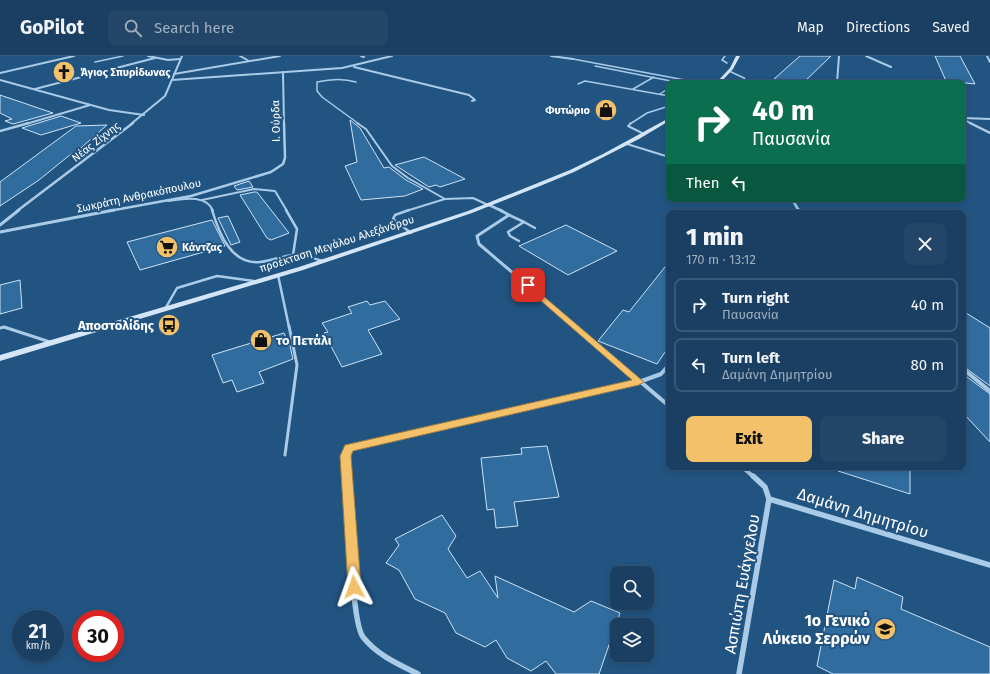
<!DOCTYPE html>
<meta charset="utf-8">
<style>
body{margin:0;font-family:"Fira Sans",sans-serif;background:#234668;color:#f1f3f6;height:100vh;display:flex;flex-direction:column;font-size:15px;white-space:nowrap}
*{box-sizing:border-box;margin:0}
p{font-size:13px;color:#9fafbe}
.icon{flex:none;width:22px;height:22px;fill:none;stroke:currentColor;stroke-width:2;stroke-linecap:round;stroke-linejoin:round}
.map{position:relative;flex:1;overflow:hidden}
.panel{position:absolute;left:666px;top:154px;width:300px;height:260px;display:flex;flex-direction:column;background:#1a3f62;border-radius:8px;box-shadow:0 2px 6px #0003,0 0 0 1px #385877}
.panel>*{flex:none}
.hud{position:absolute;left:666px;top:24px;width:300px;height:122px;border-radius:8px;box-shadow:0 2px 6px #0003,0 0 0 1px #385877;background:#0b6e4f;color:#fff;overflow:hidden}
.tools{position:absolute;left:610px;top:510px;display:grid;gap:8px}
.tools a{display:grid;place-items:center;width:44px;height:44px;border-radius:8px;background:#1a3f62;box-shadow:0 2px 6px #0003,0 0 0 1px #385877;font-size:20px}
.speed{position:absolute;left:12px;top:554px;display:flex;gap:8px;font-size:20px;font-weight:700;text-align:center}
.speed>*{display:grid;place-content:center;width:52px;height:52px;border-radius:50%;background:#1a3f62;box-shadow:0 2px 6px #0003,0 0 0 1px #385877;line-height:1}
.speed small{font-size:10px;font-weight:400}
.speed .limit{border:6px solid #d22;background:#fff;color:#111}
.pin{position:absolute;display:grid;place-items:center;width:34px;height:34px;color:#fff;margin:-17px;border-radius:8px;box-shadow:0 2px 6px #0006}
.me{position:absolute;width:44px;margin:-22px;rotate:356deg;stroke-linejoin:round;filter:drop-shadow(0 0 3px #0008)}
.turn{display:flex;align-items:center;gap:14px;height:84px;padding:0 20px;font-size:18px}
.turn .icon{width:52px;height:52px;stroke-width:2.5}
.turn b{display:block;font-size:28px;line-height:34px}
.then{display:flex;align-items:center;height:38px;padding:0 20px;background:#0003;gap:8px;font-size:15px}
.round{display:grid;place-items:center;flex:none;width:42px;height:42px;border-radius:8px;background:#234668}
.headline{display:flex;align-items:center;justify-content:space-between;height:68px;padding:0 20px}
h1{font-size:24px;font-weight:800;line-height:30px}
.action{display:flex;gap:8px;margin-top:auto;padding:8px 20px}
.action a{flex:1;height:46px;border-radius:8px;background:#f4c16b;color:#111;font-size:16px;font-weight:800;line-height:46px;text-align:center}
.action a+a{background:#234668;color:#f1f3f6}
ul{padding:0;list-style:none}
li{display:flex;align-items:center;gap:12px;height:54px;margin:0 8px 6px;padding:0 12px;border:2px solid #385877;border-radius:8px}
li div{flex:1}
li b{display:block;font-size:15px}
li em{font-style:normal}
header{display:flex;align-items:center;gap:24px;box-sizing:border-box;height:56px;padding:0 20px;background:#1a3f62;border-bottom:1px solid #385877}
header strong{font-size:19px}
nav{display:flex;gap:22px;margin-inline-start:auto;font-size:14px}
.search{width:280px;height:36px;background:#234668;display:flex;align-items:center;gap:10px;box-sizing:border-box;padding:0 14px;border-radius:8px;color:#9fafbe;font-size:15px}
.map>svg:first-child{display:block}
</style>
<header>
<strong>GoPilot</strong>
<div class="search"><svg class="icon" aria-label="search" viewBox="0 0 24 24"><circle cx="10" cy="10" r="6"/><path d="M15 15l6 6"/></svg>Search here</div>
<nav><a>Map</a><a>Directions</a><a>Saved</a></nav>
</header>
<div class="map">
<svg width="990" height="618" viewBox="0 0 990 618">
<rect width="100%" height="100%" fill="#225482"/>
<g fill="#316c9f" stroke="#cde3f6">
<polygon points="800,0 831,0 803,27 774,23"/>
<polygon points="935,0 960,0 975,28 946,25"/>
<polygon points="0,39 53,57 13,68 5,65 12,63 0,57"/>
<polygon points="61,60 81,67 41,79 22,72"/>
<polygon points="350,64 360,72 384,112 389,111 406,124 423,133 405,140 361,144 345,110 357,106"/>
<polygon points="107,69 74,98 71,98 39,124 0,150 0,126 76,70"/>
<polygon points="424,101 465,123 440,131 436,129 429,131 395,109"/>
<polygon points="249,125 253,131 237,134 234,130"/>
<polygon points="254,136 257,136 289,177 271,184 267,182 240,139"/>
<polygon points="228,160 240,186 231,189 218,162"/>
<polygon points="212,164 225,190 140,214 127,186"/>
<polygon points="566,169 617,195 568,219 519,190"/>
<polygon points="669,206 669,290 657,308 598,285 623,254 629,256"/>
<polygon points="20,224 22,252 0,258 0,229"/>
<polygon points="367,245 370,249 385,245 400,263 368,274 382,298 342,311 324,277 328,276 322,267 352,257 348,251"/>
<polygon points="963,255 990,272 990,330 963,310"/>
<polygon points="284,277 290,290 293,303 259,316 264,327 237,336 232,324 223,327 212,299"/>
<polygon points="963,318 990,338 990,386 963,357"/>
<polygon points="547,390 559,441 514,446 518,470 496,472 494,453 487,454 481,402 522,398 521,392"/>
<polygon points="838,411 910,411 910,438 838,415"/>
<polygon points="442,459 456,480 448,493 467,522 480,515 498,542 495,520 574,556 591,545 620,557 599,618 556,618 546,605 531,615 507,602 496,584 485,591 456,577 445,557 415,543 399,514 386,507 399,489 395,483"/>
<polygon points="857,521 903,541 901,553 990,591 990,618 833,618 817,610 834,524 855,533"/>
</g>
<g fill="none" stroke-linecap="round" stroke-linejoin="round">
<g stroke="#a9cbe8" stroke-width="1.5">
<polyline points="725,0 722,4 727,7"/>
<polyline points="573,3 701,27"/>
<polyline points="95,6 123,0"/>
<polyline points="595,10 681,27"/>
<polyline points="729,15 744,22 748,27"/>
<path d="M356 26C343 22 330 23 317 26V35L322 41 359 68"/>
<polyline points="578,28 585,25 669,40"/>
<polyline points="633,33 654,21"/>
<polyline points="660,38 669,32"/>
<polyline points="630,68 647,57 669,50"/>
</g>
<g stroke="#a9cbe8" stroke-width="2">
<polyline points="357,67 366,73 392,110 408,122 445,143 473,142 488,149"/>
<polyline points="631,67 628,70 644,78"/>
<polyline points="627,88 669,101"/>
<polyline points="202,144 254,133 275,135 287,155"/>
<path d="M168 145C183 143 206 138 213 155"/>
<polyline points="406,155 445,143"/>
</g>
<g stroke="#a9cbe8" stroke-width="2.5">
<path d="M212 154C219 177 231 209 260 206 271 205 282 200 293 199 303 199 313 202 323 205"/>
<polyline points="286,154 297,173 293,199"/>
<polyline points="409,154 395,159 393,163 411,177"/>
<polyline points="509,159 524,166 508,176 510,180 519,185"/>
<polyline points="524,166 535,172"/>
<polyline points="278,219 289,271"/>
<polyline points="165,253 177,232 217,220 254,225"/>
</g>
<g stroke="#a9cbe8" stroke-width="3">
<polyline points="0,272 4,271 50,286"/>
<polyline points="285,399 297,309 289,270"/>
</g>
<g stroke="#a9cbe8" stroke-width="2">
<polyline points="148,0 168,4 180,3"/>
<polyline points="240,0 249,5"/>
<polyline points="361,0 364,1"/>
<polyline points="551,0 573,3"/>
<polyline points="866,0 891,11"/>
<polyline points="987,0 990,6"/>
<polyline points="354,11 469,39 475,44 472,45"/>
<polyline points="283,16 284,68"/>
<polyline points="0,17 74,0"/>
<polyline points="174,18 280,0"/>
<polyline points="0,24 109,54 144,59"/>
<polyline points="172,24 342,12 392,0"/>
<polyline points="837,27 839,0"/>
<polyline points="35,33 155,2"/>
<polyline points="963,62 990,63"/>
<polyline points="963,63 972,68"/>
<polyline points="26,68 90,49"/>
<polyline points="131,68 165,40 182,0"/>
</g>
<g stroke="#a9cbe8" stroke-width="2.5">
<polyline points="970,67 990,77"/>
<polyline points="0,75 29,67"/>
<polyline points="792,143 799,155"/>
<polyline points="489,149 502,155"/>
<polyline points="17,155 133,67"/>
<polyline points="109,155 191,140 271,116 283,108 285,102 284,67"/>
</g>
<g stroke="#a9cbe8" stroke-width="3">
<polyline points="500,154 509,159 477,180 479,188 576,271"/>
<polyline points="799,154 800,157"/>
<polyline points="0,169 19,154"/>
<polyline points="0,176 114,154"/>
</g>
<g stroke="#a9cbe8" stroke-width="4">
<polyline points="575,270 669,350"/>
<polyline points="963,313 990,335"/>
<polyline points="742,411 754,421"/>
<polyline points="347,421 346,400 349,392 639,326 661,318 669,309"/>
</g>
<g stroke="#a9cbe8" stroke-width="5.5">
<path d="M347 420C349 447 351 566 363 581 377 599 398 608 418 618"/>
<polyline points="753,420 765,431 769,443 990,509"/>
<polyline points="739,618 769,443"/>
</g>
<g fill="#d3e5f7" fill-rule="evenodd">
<polygon points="736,0 740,0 733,13 720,27 716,27 730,12"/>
<polygon points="669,62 669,65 639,83 574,116 540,130 472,157 303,214 0,305 0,299 299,211 468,155 570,114 603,98"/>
</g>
</g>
<polygon fill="#f4c16b" stroke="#9f7d46" points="528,227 644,326 639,329 353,395 351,400 361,531 359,535 354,537 350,535 348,531 340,400 345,389 632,324 525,231 525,228"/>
<defs>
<g id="church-disc" transform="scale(1.15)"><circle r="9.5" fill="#f4c16b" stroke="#225482"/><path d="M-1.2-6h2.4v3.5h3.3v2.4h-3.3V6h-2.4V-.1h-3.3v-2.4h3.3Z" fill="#111"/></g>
<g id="shop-disc" transform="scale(1.15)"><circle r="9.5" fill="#f4c16b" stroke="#225482"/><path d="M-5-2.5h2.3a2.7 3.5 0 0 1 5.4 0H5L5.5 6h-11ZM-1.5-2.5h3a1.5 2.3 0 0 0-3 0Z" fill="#111"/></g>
<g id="supermarket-disc" transform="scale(1.15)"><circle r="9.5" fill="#f4c16b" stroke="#225482"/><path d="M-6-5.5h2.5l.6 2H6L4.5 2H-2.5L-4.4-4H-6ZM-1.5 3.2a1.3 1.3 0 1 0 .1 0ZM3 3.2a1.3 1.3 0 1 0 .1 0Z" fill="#111"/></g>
<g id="bus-disc" transform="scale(1.15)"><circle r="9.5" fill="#f4c16b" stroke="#225482"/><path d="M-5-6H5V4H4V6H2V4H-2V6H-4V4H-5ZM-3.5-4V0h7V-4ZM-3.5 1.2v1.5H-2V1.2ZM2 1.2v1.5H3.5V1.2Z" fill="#111"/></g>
<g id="school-disc" transform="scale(1.15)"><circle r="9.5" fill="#f4c16b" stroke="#225482"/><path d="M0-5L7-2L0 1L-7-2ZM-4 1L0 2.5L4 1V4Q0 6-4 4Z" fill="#111"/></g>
</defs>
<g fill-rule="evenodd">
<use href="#church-disc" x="64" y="16"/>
<use href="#shop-disc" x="606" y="54"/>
<use href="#supermarket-disc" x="167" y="191"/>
<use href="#bus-disc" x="169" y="269"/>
<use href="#shop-disc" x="261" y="284"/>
<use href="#school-disc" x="885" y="573"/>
</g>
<g text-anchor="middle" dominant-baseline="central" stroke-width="4" stroke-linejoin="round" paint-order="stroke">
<g font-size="11" font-weight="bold" fill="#fff" stroke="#225482" text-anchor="start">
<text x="80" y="16">Άγιος Σπυρίδωνας</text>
<text x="590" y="54" text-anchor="end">Φυτώριο</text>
<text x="182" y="191">Κάντζας</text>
</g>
<g font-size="11" fill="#fff" stroke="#225482">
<text transform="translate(276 65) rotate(-91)">Ι. Ούρδα</text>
<text transform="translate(96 86) rotate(-38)">Νέας Ζίχνης</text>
<text transform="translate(139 140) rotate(-12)">Σωκράτη Ανθρακόπουλου</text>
<text transform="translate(337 188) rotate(-18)">προέκταση Μεγάλου Αλεξάνδρου</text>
</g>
<g font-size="13" font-weight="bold" fill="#fff" stroke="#225482" text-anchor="end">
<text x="154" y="269">Αποστολίδης</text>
<text x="276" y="284" text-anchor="start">το Πετάλι</text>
</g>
<g font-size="16" fill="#fff" stroke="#225482">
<text transform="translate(863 457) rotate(17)">Δαμάνη Δημητρίου</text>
<text transform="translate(742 528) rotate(-80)">Ασπιώτη Ευάγγελου</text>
</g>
<g font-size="16" font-weight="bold" fill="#fff" stroke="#225482" text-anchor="end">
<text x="870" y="564">1ο Γενικό<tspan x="870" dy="18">Λύκειο Σερρών</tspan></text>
</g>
</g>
</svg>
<div class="tools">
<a><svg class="icon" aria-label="search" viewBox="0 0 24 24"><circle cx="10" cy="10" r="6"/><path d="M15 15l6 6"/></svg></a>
<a><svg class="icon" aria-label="layers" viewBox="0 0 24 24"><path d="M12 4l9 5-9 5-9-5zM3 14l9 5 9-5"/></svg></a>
</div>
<div class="speed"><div>21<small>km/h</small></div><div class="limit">30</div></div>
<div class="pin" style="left:528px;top:229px;background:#d93025"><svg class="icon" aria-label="arrive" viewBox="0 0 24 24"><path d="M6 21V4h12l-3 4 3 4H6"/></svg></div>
<svg class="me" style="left:354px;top:531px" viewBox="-20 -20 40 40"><path d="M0-17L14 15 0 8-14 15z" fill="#f4c16b" stroke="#fff" stroke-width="4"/></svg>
<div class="hud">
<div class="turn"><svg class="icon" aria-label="right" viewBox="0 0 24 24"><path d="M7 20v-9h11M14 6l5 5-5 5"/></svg><div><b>40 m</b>Παυσανία</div></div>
<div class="then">Then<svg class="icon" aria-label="left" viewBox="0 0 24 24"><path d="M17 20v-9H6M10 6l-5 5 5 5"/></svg></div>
</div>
<section class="panel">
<div class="headline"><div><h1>1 min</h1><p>170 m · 13:12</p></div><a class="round"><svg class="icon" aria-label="close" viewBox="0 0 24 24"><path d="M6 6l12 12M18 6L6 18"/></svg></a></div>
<ul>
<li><svg class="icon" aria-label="right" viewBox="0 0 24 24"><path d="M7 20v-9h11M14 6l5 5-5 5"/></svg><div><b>Turn right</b><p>Παυσανία</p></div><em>40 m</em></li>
<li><svg class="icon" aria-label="left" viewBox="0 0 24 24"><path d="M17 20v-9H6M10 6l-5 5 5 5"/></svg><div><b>Turn left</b><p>Δαμάνη Δημητρίου</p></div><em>80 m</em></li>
</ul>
<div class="action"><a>Exit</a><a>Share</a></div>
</section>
</div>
